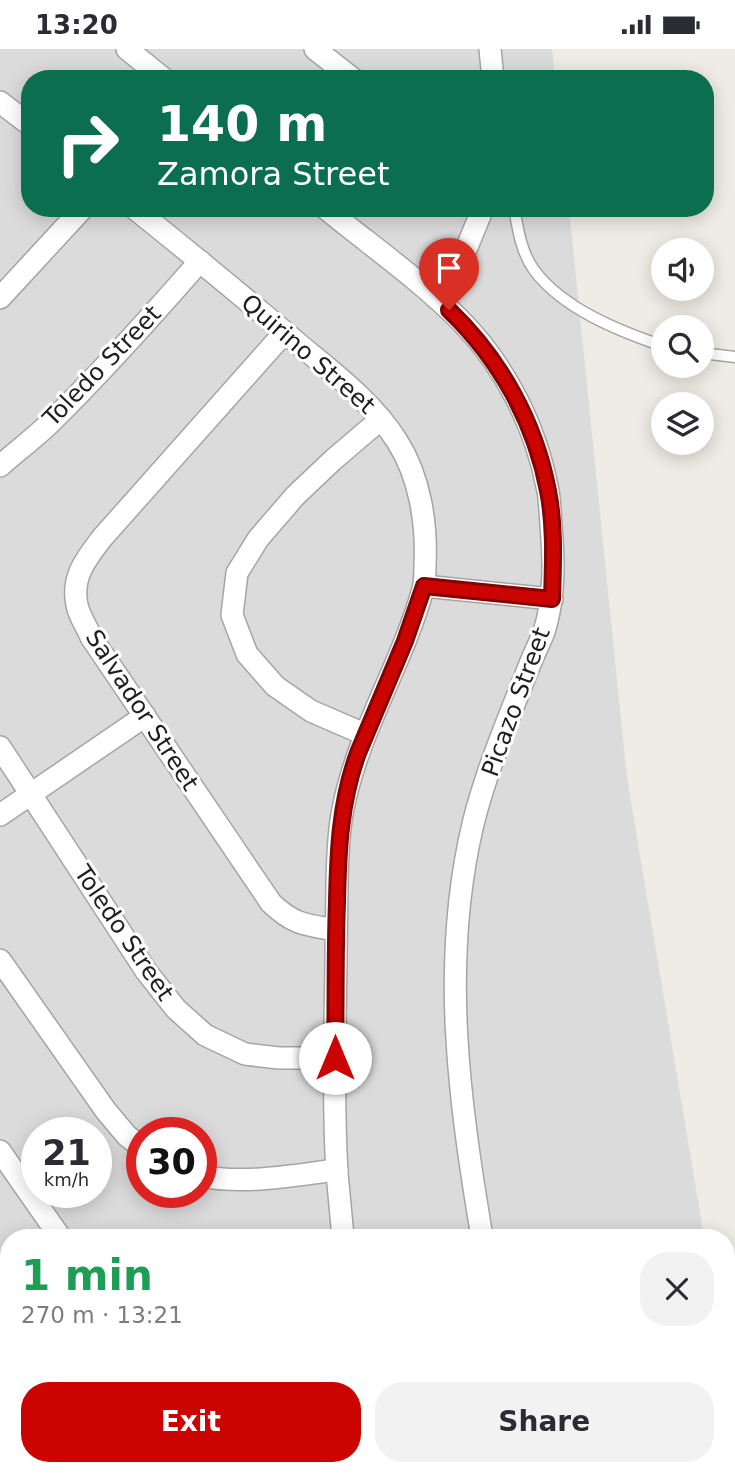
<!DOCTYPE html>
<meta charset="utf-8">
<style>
body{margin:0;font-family:"DejaVu Sans",sans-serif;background:#f2f2f3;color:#2b2b33;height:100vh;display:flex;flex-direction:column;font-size:26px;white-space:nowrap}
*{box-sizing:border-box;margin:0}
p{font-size:23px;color:#7c7c81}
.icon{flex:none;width:38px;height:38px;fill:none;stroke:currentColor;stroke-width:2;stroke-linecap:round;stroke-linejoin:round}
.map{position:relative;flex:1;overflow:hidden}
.drawer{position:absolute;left:0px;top:1180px;width:735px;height:247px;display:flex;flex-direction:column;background:#fff;border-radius:28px 28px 0 0;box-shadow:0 4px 18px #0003}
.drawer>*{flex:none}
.guide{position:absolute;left:21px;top:21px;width:693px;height:147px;border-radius:28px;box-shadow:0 4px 18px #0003;background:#0b6e4f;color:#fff;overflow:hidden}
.fabs{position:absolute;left:651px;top:189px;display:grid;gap:14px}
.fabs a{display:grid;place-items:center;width:63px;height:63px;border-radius:50%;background:#fff;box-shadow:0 4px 18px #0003;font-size:35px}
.speed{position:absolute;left:21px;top:1068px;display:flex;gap:14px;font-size:35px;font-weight:700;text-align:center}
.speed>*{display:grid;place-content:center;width:91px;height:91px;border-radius:50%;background:#fff;box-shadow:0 4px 18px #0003;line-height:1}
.speed small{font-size:18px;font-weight:400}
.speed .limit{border:10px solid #d22;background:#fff;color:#111}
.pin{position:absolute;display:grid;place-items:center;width:60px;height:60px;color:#fff;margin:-72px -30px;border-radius:50% 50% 50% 0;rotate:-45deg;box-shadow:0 0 7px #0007}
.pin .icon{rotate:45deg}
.me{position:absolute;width:77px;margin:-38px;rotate:0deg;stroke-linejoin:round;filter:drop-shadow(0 0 5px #0008)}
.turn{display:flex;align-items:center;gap:24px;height:147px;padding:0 21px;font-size:32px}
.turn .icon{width:91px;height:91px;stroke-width:2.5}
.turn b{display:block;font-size:49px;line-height:60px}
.round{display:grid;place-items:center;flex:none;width:74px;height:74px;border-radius:28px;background:#f2f2f3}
.headline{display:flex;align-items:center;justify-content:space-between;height:119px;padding:0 21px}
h1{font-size:42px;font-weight:800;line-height:52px;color:#1e9e55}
.cta{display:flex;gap:14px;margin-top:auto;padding:14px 21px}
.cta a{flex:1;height:80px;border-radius:28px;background:#cb0402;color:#fff;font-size:28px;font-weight:800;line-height:80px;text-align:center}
.cta a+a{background:#f2f2f3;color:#2b2b33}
.status{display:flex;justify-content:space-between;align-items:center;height:49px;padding:0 35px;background:#fff;direction:ltr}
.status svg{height:19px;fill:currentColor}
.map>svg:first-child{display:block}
</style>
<div class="status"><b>13:20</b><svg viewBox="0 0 49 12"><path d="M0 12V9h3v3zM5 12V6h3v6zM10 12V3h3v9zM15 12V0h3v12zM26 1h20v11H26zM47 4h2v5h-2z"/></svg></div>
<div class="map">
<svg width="735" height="1425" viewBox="0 0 735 1425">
<rect width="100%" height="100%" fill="#efece5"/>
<path fill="#dcdbdb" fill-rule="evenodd" d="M0 0H552L555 30H30V159H569L627 729 704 1188H9V1418H312L282 1425H0ZM37 1083H96V1143H37ZM142 1083H201V1143H142Z"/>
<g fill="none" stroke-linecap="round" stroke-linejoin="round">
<polyline stroke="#a5cfdc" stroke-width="7" points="726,1300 735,1302"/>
<g stroke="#a5a5a5" stroke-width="13">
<g id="service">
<path d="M514 159C518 180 521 203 534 221 563 260 619 282 663 297"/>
<polyline points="702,304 735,308"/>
</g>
</g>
<g stroke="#a5a5a5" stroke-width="24">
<g id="minor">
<polyline points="127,0 164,30"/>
<polyline points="315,0 353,30"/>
<polyline points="490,0 493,30"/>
<polyline points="0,53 30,76"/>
<path d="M134 159C190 204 246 250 301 297 336 326 373 354 397 392 420 428 427 474 425 516 425 524 425 532 423 540 402 616 358 682 343 760 338 783 338 807 337 830 337 858 336 885 336 912 335 982 333 1054 337 1124 339 1145 341 1167 343 1188"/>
<path d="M325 159C370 196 419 230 461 272 506 318 536 378 548 442 550 453 550 465 551 476 554 512 555 548 544 583 539 595 533 607 528 620 508 671 486 722 473 775 440 914 459 1051 482 1188"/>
<polyline points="0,249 83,159"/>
<polyline points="436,249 467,198 483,159"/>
<path d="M285 283 102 489C86 510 71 528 77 556 79 567 87 578 91 588L271 854C294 876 306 876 336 881"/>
<path d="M0 417C16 403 33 390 49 375 102 323 151 268 200 212"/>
<polyline points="424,537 552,550"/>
<polyline points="364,685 311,662 275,637 247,605 232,566 237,524 258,490 295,447 333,411 381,370"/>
<polyline points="0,698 146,922 176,960 205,986 245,1005 279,1009 335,1009"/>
<polyline points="0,766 145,667"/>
<polyline points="0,911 106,1062 127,1087 142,1098"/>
<polyline points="0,1102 60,1188"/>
<path d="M201 1127C245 1136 293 1126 337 1121"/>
<polyline points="0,1341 9,1354"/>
<polyline points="62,1418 75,1425"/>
<polyline points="162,1425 195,1418"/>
</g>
</g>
<polyline stroke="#f87c6d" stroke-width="4.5" stroke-dasharray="3.5 3.5" stroke-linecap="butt" points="726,1263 735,1267"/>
<use href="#service" stroke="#fff" stroke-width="10"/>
<use href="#minor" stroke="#fff" stroke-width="21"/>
</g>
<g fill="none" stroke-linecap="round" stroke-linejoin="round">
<g stroke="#840301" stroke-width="18">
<path id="route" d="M335 1009C336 957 335 905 337 853 338 802 340 753 358 704L405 592 424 537 552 550C553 515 555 477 548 442 535 373 500 310 449 261"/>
</g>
<use href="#route" stroke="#cb0402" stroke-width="12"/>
</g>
<g text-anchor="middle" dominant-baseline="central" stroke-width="6" stroke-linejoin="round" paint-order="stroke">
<g font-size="24" fill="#1e1e1e" stroke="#fff">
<text transform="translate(308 305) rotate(41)">Quirino Street</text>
<text transform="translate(102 317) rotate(-46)">Toledo Street</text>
<text transform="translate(516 653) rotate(-70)">Picazo Street</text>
<text transform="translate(142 661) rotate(57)">Salvador Street</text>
<text transform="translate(124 884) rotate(56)">Toledo Street</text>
</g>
</g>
</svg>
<div class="fabs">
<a><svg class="icon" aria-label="sound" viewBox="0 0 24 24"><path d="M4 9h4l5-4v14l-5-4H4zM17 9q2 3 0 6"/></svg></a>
<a><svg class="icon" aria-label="search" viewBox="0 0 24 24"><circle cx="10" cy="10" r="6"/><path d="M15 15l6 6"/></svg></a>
<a><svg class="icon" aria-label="layers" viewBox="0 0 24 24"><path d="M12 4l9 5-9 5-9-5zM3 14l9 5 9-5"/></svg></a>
</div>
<div class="speed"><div>21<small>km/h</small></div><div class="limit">30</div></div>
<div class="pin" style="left:449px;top:261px;background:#d93025"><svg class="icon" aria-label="arrive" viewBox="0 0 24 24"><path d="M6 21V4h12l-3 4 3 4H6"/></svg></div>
<svg class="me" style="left:335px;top:1009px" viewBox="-20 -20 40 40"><circle r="19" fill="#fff"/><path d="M0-13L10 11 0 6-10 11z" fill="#cb0402"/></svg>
<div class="guide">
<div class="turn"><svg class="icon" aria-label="right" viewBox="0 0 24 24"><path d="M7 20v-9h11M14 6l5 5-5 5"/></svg><div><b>140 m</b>Zamora Street</div></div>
</div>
<section class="drawer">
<div class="headline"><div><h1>1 min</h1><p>270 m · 13:21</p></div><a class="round"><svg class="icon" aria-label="close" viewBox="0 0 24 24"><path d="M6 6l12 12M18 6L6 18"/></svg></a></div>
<div class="cta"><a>Exit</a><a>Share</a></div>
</section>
</div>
